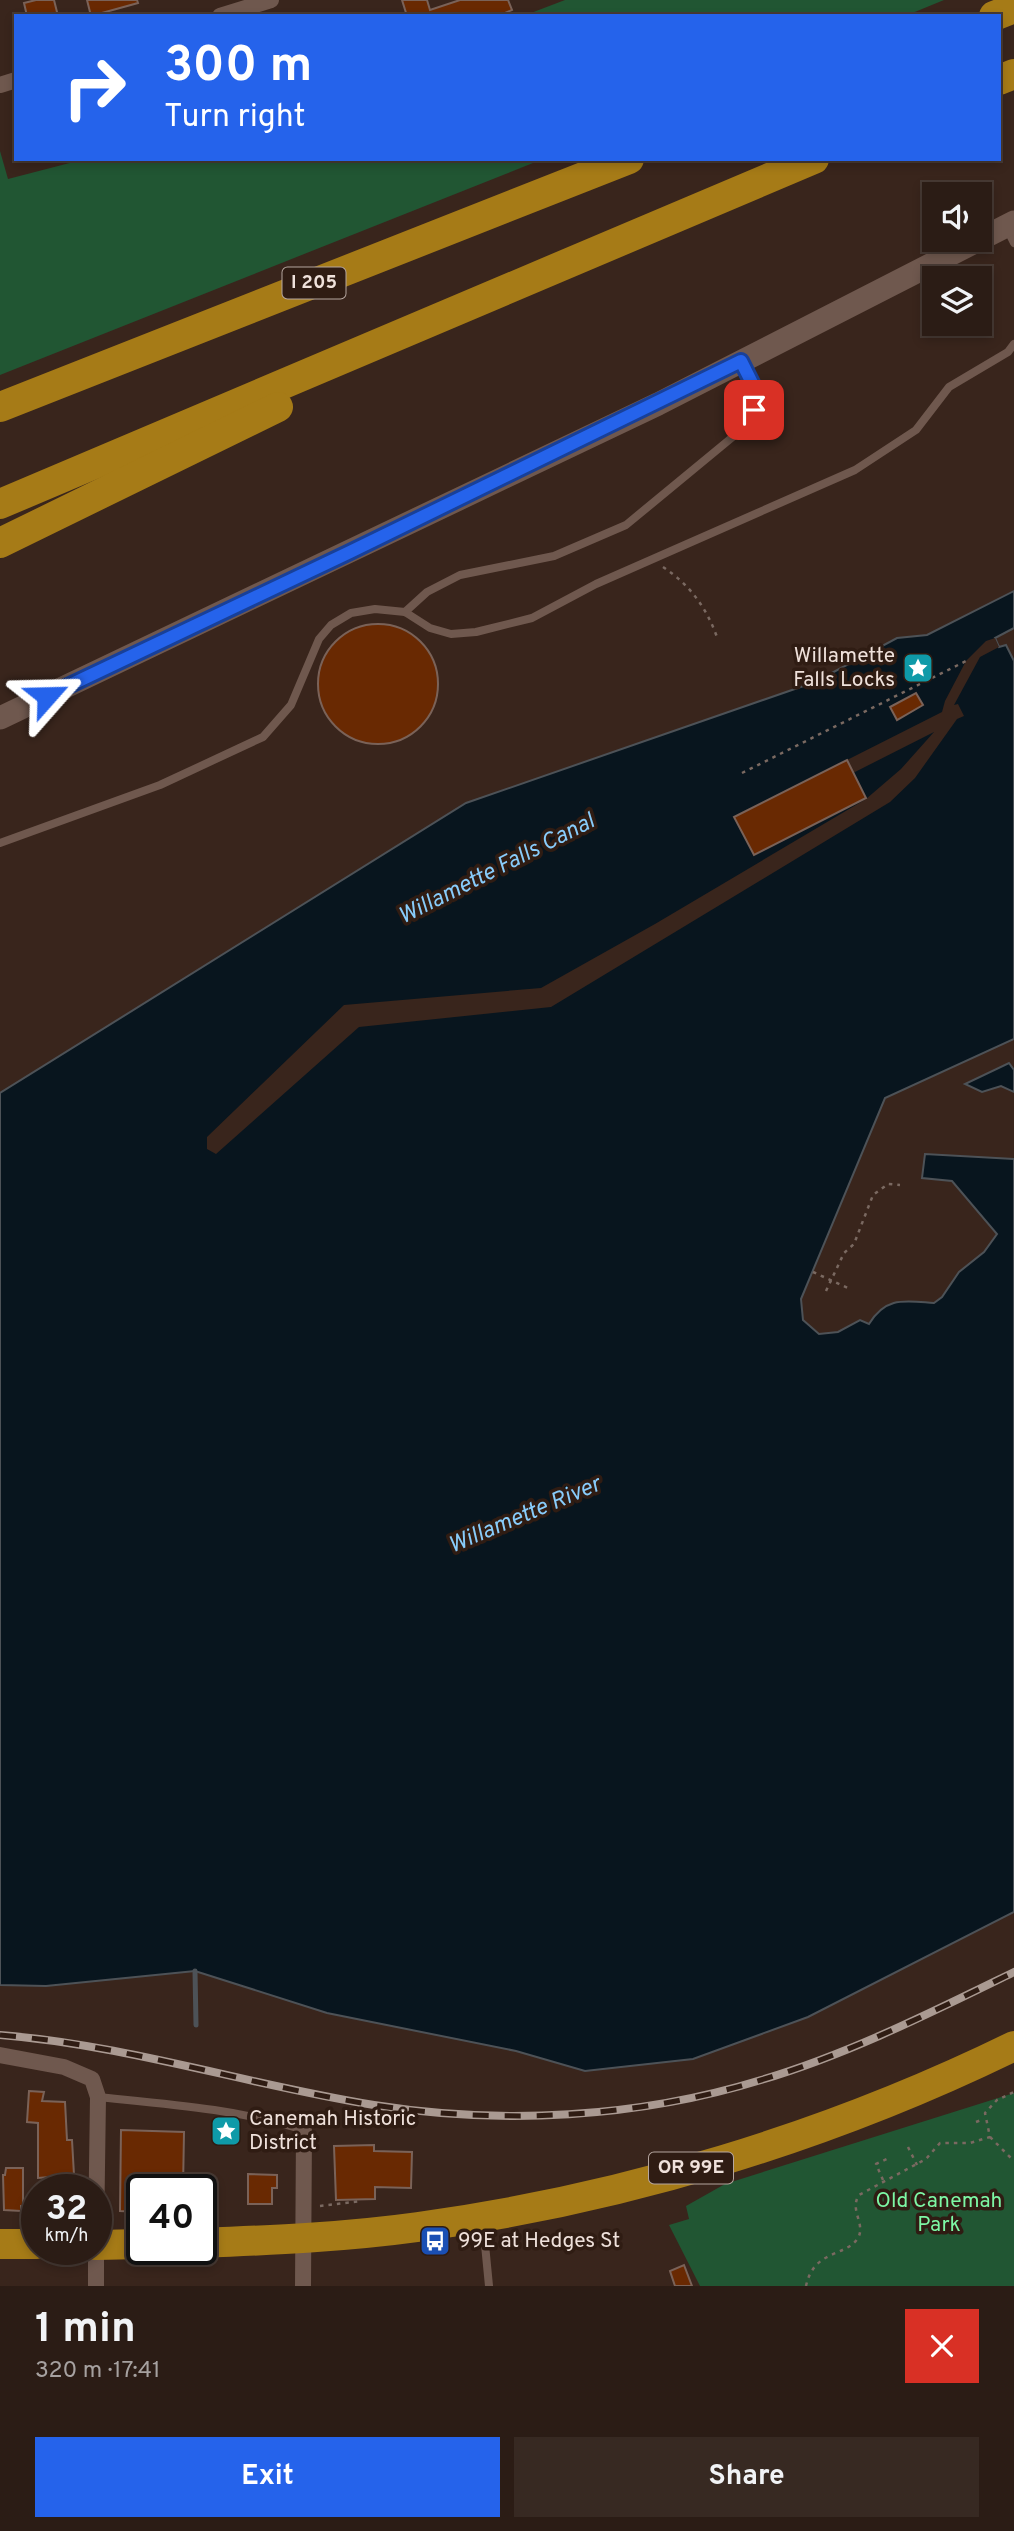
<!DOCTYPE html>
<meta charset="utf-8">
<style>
body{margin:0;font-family:Overpass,sans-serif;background:#372922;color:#f1f3f6;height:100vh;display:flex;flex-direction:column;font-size:26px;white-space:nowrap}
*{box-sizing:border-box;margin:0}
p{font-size:23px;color:#a6a1a0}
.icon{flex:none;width:38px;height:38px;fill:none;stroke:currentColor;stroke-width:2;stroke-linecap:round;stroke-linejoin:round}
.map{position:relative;height:2286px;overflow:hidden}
.sheet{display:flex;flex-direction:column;background:#2b1c15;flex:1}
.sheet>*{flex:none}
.guide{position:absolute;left:14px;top:14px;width:987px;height:147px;border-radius:0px;box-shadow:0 4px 10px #0003,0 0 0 2px #473a34;background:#2563eb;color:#fff;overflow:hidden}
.fabs{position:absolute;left:922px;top:182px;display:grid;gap:14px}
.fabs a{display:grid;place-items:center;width:70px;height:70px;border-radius:0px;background:#2b1c15;box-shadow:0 4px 10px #0003,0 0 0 2px #473a34;font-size:35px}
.speed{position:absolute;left:21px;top:2174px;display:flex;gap:14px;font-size:35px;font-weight:700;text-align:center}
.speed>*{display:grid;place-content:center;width:91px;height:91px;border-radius:50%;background:#2b1c15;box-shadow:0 4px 10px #0003,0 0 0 2px #473a34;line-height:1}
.speed small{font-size:18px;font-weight:400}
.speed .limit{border:4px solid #111;border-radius:10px;background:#fff;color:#111}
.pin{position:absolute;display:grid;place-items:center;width:60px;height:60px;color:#fff;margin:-30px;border-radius:14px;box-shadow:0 4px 10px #0006}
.me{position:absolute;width:77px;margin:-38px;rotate:65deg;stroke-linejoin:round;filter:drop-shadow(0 0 5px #0008)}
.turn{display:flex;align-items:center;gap:24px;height:147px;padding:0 35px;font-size:32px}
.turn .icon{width:91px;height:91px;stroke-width:2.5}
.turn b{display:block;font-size:49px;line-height:60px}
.round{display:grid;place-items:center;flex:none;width:74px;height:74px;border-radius:0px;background:#372922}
.head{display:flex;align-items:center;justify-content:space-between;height:119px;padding:0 35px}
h1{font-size:42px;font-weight:700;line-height:52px}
.cta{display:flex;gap:14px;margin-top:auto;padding:14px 35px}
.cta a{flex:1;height:80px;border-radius:0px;background:#2563eb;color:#fff;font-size:28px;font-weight:700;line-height:80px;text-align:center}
.cta a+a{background:#372922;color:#f1f3f6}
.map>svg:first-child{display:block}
</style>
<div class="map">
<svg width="1014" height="2286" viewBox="0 0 1014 2286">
<rect width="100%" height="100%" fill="#39251c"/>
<g fill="#215633">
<polygon points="565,0 944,0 905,16 523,16"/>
<polygon points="0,151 8,179 85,159 543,159 0,375"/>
<polygon points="1014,2093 1014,2286 700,2286 669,2225 689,2219 686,2206 725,2184"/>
</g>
<g fill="#08151e" stroke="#4d5257" stroke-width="2">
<path d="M1014 591V628L995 638 999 647 1006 645 1014 661V1039L885 1098 801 1299 803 1320 819 1334 838 1332 860 1320 869 1324C886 1296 905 1301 934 1303L942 1297 959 1272 984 1252 997 1234 952 1181 922 1178 925 1154 1014 1159V1912L808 2017 693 2059 585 2071 516 2051 327 2013 195 1971 46 1986 0 1985V1093L466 803 815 682 897 638 927 635Z"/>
<polygon points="1009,1063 1014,1070 1014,1092 1001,1086 982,1092 965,1084"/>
</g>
<polygon fill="#39251c" points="995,638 999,647 980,657 954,705 958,704 964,716 957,719 915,778 890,802 551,1007 359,1027 216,1154 207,1149 207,1137 344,1005 541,988 655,924 866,799 901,769 934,732 853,773 847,760 942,712 945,701 966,661 986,641"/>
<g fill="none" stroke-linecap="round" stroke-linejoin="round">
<polyline stroke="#4d5257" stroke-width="5" points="195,1971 196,2025"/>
</g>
<g fill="#692902" stroke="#7a6258" stroke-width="2">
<polygon points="36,0 54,0 58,16 27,16 24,3"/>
<polygon points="87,0 137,0 138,3 91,16"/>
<polygon points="402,0 427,0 430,10 460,0 508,0 512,10 498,16 407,16"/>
<circle cx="378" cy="684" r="60"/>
<polygon points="916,693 923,705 897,720 890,707"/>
<polygon points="847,760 866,798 754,855 734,817"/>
<polygon points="29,2091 44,2092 42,2101 65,2102 67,2140 72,2140 74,2175 38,2178 38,2123 27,2122"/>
<polygon points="121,2130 184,2132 183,2189 142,2189 142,2212 120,2211"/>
<polygon points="374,2145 374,2151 412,2152 411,2188 375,2187 375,2199 336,2200 334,2146"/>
<polygon points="6,2168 23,2168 23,2206 21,2206 21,2211 4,2210 3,2175 5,2175"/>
<polygon points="248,2174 277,2175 277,2188 272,2188 272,2204 248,2204"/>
<polygon points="684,2265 692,2286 675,2286 670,2271"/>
</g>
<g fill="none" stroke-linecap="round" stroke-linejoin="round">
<g stroke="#7a6961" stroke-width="2.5" stroke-dasharray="3.5 5" stroke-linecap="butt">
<path d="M663 567C690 585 706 607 717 637"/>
<polyline points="742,773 966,661"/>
<polyline points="813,1272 848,1288"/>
<polyline points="826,1291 844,1253 854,1244 873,1195 888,1184 900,1185"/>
<polyline points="976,2122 984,2119"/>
<polyline points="990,2137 1014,2161"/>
<polyline points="908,2147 917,2165"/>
<polyline points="883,2180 876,2164 889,2158"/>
<polyline points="320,2206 362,2201"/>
<path d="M806 2286C814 2249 846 2257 858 2238 866 2224 849 2210 859 2195L926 2159 940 2143H970L990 2137 985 2113 997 2100 1014 2092"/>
</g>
<g stroke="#6f584e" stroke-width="8">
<polyline points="1007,229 1014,243"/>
<path d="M405 612 427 592 460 575 554 556 626 525 746 426C759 400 755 390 743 365"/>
<polyline points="0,843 160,785 263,737 291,705 319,639 331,625 351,613 375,609 405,612 430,628 451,634 476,632 532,618 596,584 855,470 916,430 949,387 1008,352 1014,344"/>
<path d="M98 2097C167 2104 238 2109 304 2130"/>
<polyline points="483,2224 489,2286"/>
</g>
<g stroke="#6f584e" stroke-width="16">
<polyline points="220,16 271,0"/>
<polyline points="0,85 16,80"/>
<polyline points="0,2055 64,2067 92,2079 98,2097 96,2238"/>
<polyline points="96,2249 96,2286"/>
<polyline points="303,2286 304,2130"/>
</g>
<polyline stroke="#6f584e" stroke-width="23" points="0,718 658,404 1014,222"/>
<g stroke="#a67b17" stroke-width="30">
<polyline points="994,16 1014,8"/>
<polyline points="999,80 1014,74"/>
<polyline points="0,407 629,159"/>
<polyline points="0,504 814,159"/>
<polyline points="0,543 278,407"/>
<path d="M201 2243C274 2240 346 2237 418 2227 623 2199 828 2137 1014 2046"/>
<polyline points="0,2244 37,2244"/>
<polyline points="96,2245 142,2244"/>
</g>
<g stroke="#aa9a92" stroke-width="8">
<path id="rail" d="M0 2035C127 2045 249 2085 374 2105 501 2125 638 2118 761 2080 849 2054 932 2012 1014 1972"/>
</g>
<use href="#rail" stroke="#2f1c13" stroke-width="5" stroke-dasharray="16" stroke-linecap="butt"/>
</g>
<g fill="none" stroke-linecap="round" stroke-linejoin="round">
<g stroke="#184099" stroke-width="18">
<polyline id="route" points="47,696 350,552 741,361 755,389 754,410"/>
</g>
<use href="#route" stroke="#2563eb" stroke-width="12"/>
</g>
<defs>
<g id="sight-square" transform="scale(1.575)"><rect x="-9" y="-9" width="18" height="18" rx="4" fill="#0f9aa8" stroke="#2f1c13"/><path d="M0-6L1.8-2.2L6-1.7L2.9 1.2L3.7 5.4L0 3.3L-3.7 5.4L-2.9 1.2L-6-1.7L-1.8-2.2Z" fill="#fff"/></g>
<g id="bus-square" transform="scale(1.575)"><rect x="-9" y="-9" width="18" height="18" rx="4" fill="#1a4fb4" stroke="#2f1c13"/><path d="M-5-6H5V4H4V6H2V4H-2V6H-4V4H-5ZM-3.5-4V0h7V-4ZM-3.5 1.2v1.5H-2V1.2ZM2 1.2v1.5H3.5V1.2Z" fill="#fff"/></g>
</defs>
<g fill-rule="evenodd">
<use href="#sight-square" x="918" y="668"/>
<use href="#sight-square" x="226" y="2131"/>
<use href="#bus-square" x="435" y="2241"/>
</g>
<g text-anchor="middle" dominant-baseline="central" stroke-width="7" stroke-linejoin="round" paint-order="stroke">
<g fill="#2f1c13" stroke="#b5a69f" stroke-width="2">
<rect x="282.5" y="267.5" width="63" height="31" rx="5"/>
<rect x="649" y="2152.5" width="84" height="31" rx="5"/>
</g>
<g font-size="19" font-weight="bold" fill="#efe1db">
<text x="314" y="283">I 205</text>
<text x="691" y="2168">OR 99E</text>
</g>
<g font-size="21" fill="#efe1db" stroke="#2f1c13" text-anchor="start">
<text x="895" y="656" text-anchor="end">Willamette<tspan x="895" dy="24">Falls Locks</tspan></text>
<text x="249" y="2119">Canemah Historic<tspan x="249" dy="24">District</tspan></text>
<text x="458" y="2241">99E at Hedges St</text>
</g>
<g font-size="21" fill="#7df7a5" stroke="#2f1c13">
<text x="939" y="2201">Old Canemah<tspan x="939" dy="24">Park</tspan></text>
</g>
<g font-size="23" font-style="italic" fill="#88ccfb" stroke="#2f1c13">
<text transform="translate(497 870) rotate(-27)">Willamette Falls Canal</text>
<text transform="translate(525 1516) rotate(-23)">Willamette River</text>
</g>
</g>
</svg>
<div class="fabs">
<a><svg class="icon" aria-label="sound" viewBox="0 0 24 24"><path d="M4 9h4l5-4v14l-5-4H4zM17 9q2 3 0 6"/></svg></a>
<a><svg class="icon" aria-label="layers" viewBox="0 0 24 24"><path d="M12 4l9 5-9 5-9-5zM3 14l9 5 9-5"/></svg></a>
</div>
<div class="speed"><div>32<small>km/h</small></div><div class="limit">40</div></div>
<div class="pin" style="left:754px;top:410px;background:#d93025"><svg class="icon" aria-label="arrive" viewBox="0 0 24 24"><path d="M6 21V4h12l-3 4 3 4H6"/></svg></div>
<svg class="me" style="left:47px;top:696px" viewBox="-20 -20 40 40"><path d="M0-17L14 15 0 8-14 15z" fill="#2563eb" stroke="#fff" stroke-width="4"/></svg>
<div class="guide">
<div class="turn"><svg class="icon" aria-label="right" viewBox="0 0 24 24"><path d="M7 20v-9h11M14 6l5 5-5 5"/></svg><div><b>300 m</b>Turn right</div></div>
</div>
</div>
<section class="sheet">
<div class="head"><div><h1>1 min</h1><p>320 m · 17:41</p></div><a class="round" style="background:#d93025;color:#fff"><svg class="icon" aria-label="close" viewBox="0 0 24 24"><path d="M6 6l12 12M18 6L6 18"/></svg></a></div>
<div class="cta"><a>Exit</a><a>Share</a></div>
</section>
